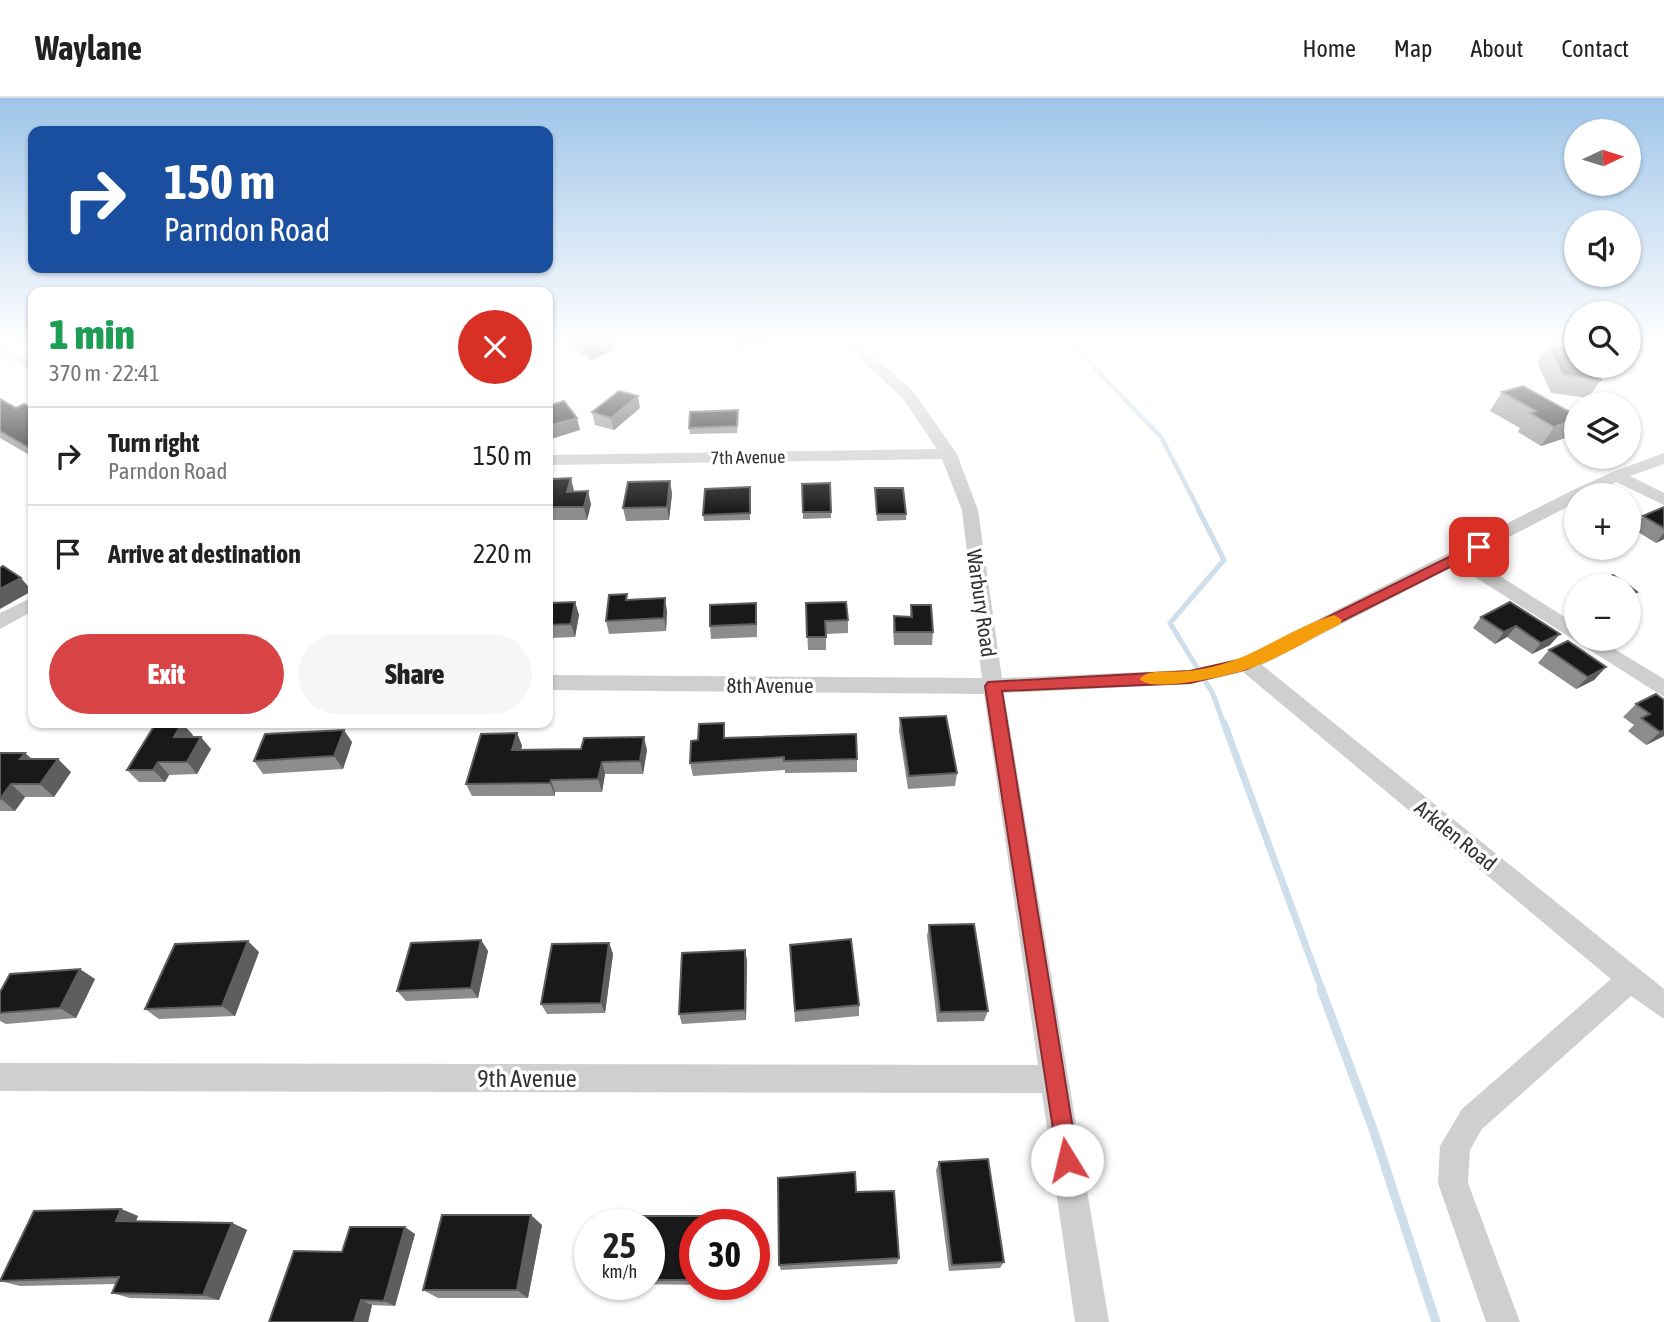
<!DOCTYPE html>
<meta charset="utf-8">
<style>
body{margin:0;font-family:"Asap Condensed",sans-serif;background:#f6f6f6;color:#222;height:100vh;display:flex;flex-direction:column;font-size:26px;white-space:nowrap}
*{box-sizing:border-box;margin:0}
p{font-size:23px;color:#767676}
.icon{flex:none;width:38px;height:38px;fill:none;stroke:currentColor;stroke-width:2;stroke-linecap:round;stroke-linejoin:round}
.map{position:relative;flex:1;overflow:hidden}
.details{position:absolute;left:28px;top:189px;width:525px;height:441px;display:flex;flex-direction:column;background:#fff;border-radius:14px;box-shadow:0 2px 5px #0004}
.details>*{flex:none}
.banner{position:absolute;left:28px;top:28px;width:525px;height:147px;border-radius:14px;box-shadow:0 2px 5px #0004;background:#1a4fa0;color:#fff;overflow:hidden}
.needle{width:46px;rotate:86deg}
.tools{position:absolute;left:1564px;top:21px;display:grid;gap:14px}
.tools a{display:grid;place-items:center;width:77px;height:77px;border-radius:50%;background:#fff;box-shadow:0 2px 5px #0004;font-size:35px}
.speed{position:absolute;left:574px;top:1111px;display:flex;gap:14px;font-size:35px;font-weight:700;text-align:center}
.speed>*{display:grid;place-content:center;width:91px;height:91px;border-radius:50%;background:#fff;box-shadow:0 2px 5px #0004;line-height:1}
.speed small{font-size:18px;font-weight:400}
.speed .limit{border:10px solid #d22;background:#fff;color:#111}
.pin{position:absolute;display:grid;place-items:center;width:60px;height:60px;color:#fff;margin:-30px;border-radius:14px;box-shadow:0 4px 10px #0006}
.me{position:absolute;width:77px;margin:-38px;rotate:351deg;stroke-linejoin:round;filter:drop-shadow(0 0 5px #0008)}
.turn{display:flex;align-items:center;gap:24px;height:147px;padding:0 21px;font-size:32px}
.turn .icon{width:91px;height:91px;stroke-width:2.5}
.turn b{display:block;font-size:49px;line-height:60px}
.round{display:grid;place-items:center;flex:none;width:74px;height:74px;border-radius:37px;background:#f6f6f6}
.summary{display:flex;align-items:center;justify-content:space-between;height:119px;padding:0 21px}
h1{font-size:42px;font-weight:800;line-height:52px;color:#1e9e55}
.cta{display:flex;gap:14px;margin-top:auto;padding:14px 21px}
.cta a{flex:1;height:80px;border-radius:42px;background:#d84446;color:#fff;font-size:28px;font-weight:800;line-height:80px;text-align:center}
.cta a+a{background:#f6f6f6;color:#222}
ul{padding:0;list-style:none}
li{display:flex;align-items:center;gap:21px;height:98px;padding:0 21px;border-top:2px solid #e0e0e0}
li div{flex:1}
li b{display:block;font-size:26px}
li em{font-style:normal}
header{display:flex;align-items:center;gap:42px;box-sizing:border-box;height:98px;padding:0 35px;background:#fff;border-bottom:2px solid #e0e0e0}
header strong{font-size:33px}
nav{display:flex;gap:38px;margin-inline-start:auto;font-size:24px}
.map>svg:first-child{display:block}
</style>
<header>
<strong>Waylane</strong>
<nav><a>Home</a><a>Map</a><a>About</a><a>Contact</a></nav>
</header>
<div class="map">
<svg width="1664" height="1224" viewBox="0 0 1664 1224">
<rect width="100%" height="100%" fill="#fff"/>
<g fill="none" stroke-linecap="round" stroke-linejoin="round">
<polyline stroke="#cfdeeb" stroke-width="4.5" points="1070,244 1161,339 1200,414"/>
<polyline stroke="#cfdeeb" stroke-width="5" points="1199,413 1224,462 1170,525 1213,596 1224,627"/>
<polyline stroke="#cfdeeb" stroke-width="7" points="1224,625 1322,892"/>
<polyline stroke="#cfdeeb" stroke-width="9" points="1321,891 1373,1031 1436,1224"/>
<g fill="#cfcfcf" fill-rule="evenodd">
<polygon points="841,244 856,244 913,293 957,356 978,412 1002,580 1190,572 1242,560 1571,393 1610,375 1664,355 1664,366 1630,378 1664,395 1664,407 1616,384 1590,397 1577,397 1577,404 1470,459 1577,527 1577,541 1598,541 1664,581 1664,599 1456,467 1262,567 1664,891 1664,921 1631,898 1482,1031 1470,1052 1468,1085 1520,1224 1486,1224 1438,1085 1440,1048 1462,1011 1611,881 1243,574 1190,586 1004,595 1109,1224 1075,1224 1042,995 0,993 0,965 1038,967 984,596 548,592 548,577 982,580 962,412 942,361 548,367 548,357 937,351 902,299"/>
<polygon points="0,249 33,263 33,272 0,258"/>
<polygon points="33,499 33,513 0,531 0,515"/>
</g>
</g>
<g fill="#8c8c8c">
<polygon points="570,244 616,251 591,262 571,250"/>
<polygon points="731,244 760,244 741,250"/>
<polygon points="1548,247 1601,282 1588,300 1551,295 1537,265"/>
<polygon points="1502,294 1577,318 1577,326 1568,339 1541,348 1518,334 1520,330 1490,313"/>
<polygon points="0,301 16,310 33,311 33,359 0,340"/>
<polygon points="640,310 614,332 595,327 592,314"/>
<polygon points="738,319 737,335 690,336 689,330"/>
<polygon points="670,383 672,396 669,422 626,423 623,410"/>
<polygon points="830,385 831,420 803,421 802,386"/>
<polygon points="750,389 750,422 704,423 703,417"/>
<polygon points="875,390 906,416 906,422 877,423"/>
<polygon points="548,391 574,394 591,406 587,422 548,422"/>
<polygon points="1664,409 1664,441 1656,445 1633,431 1643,418"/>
<polygon points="1577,495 1577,505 1571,502"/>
<polygon points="575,504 579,517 575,539 548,540 548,505"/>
<polygon points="1510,504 1550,547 1532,556 1507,539 1495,546 1473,530 1481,519"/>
<polygon points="806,505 848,522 848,535 826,536 826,552 808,552"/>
<polygon points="911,507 933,534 932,547 894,547 893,531 894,518 910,519"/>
<polygon points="667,513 666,533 609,536 606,523"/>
<polygon points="757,518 757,539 711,541 710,528"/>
<polygon points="1549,552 1606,569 1594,582 1576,591 1538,565"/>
<polygon points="1664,602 1664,638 1646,647 1628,633 1634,627 1623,619 1636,606"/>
<polygon points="900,620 957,675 955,688 908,691 899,633"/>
<polygon points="517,635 522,648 521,652 647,652 643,676 605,676 602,694 555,694 555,698 472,698 466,686"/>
<polygon points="193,637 192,639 211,651 197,676 169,677 165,684 139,684 127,672"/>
<polygon points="725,640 857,661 857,674 785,675 785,672 693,678 690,665"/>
<polygon points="352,644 343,671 263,676 254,663"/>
<polygon points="0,655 32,661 71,674 54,699 25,699 15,713 0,713"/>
<polygon points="929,827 988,913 984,923 937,924 927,838"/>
<polygon points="481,842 488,853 478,900 406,903 397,893"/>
<polygon points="609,845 613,856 605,915 547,916 541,906"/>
<polygon points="790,847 859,907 859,918 795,924"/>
<polygon points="745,852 747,863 746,922 682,926 679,916"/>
<polygon points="259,854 235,918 159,921 145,911"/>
<polygon points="95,881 76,920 6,926 0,923 0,894"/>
<polygon points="939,1064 1004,1164 1000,1170 949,1173 936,1072"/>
<polygon points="856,1094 899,1160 897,1166 781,1172 779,1167"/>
<polygon points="121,1111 138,1118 136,1123 232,1125 247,1132 219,1202 130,1200 112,1195 116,1186 20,1188 0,1183"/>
<polygon points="711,1118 714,1127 695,1127 695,1186 709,1187 629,1186 649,1186 649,1127"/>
<polygon points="542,1127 528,1200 438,1200 423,1192"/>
<polygon points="415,1136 395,1208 372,1207 368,1224 269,1224 342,1154"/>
</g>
<g fill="#5e5e5e">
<polygon points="740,244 760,244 741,250"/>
<polygon points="615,245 616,251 591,262 590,256"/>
<polygon points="638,298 640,310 614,332 611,320"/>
<polygon points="577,320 580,332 548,342 548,328"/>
<polygon points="1577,321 1577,326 1568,339 1541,348 1554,329"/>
<polygon points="571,380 574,393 567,394"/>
<polygon points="670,383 672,396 669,422 667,409"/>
<polygon points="588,393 591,406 587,422 584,409"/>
<polygon points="1664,435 1664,441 1656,445"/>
<polygon points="21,480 32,493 0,511 0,491"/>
<polygon points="1637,494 1629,503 1629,497"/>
<polygon points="665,500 667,513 666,533 664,520"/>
<polygon points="575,504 579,517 575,539 571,526"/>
<polygon points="1516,528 1507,539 1495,546 1504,534"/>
<polygon points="1560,536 1550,547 1532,556 1541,545"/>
<polygon points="1606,569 1594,582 1576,591 1588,579"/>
<polygon points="182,625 193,637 184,652 174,639"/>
<polygon points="344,632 352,644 343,671 334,658"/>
<polygon points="1664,632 1664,638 1646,647 1660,634"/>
<polygon points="517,635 522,648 517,664 512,652"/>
<polygon points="201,639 211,651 197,676 187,664"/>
<polygon points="644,639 647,652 643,676 640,663"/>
<polygon points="25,655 39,667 20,661"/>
<polygon points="58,661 71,674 54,699 40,686"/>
<polygon points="158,664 169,677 165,684 153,672"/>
<polygon points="602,664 605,676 602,694 598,681"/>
<polygon points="551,682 555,694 555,698 550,685"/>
<polygon points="11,686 25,699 15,713 1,701"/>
<polygon points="481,842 488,853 478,900 471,890"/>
<polygon points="248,843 259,854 235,918 222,908"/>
<polygon points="609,845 613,856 605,915 601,905"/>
<polygon points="745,852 747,863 746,922 745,912"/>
<polygon points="80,871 95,881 76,920 60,910"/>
<polygon points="121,1111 138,1118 133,1130 116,1123"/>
<polygon points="531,1117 542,1127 528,1200 517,1192"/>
<polygon points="232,1125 247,1132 219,1202 203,1197"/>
<polygon points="405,1129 415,1136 395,1208 384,1203"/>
<polygon points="361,1202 372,1207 368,1224 354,1224"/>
</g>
<g fill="#191919" stroke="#5e5e5e" stroke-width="2">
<polygon points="570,244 613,244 615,245 590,256"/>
<polygon points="1548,247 1577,250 1577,268 1594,268 1601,282 1563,277"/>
<polygon points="1523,288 1577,318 1577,321 1554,329 1530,315 1536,313 1502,294"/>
<polygon points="619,293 638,298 611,320 592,314"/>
<polygon points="0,301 16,310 24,306 33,311 33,352 0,333"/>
<polygon points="564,303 577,320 548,328 548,308"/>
<polygon points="738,312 737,328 689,330 690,314"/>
<polygon points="571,380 567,394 588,393 584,409 548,409 548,391 552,381"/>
<polygon points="670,383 667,409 623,410 628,384"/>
<polygon points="830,385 831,414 803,414 802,386"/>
<polygon points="750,389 750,415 703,417 705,391"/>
<polygon points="875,390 903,390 906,416 877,416"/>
<polygon points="1664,409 1664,430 1643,418"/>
<polygon points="3,468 21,480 0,491 0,470"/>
<polygon points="1613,477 1629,488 1583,488"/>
<polygon points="1629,488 1637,494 1629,497"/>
<polygon points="627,496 626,502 665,500 664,520 606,523 609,497"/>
<polygon points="575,504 571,526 548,527 548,505"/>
<polygon points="846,504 848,522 825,523 826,539 807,539 806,505"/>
<polygon points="1510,504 1560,536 1541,545 1516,528 1504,534 1481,519"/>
<polygon points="756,505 756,526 710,528 710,507"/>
<polygon points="911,507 931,507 933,534 895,534 894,518 912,519"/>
<polygon points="1568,543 1606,569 1588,579 1549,552"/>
<polygon points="1656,596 1664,602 1664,632 1660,634 1641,620 1650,616 1636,606"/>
<polygon points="946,618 957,675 909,678 900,620"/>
<polygon points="156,625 182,625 174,639 201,639 187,664 158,664 153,672 127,672"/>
<polygon points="724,625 724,640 856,636 857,661 784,663 784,659 690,665 691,643 698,642 699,626"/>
<polygon points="344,632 334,658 254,663 265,636"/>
<polygon points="517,635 512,652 581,651 584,640 644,639 640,663 602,664 598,681 551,682 550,685 466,686 481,636"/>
<polygon points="0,655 25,655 20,661 58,661 40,686 11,686 0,701"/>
<polygon points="974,826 988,913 940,914 929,827"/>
<polygon points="851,841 859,907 795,913 790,847"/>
<polygon points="481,842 471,890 397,893 411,845"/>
<polygon points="248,843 222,908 145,911 175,846"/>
<polygon points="609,845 601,905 541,906 552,846"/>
<polygon points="745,852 745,912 679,916 682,855"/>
<polygon points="80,871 60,910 0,915 0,894 10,876"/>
<polygon points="988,1061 1004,1164 952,1167 939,1064"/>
<polygon points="855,1074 856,1094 894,1093 899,1160 779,1167 778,1080"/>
<polygon points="121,1111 116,1123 232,1125 203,1197 112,1195 119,1179 0,1183 34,1113"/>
<polygon points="442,1117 531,1117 517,1192 423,1192"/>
<polygon points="633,1118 711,1118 710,1127 695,1127 695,1182 649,1182 649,1127 632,1127"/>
<polygon points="350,1129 405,1129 384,1203 361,1202 354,1224 269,1224 294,1153 342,1154"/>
</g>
<linearGradient id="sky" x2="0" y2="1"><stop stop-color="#9ec5e9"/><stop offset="0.59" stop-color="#fff"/><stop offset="1" stop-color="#fff" stop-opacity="0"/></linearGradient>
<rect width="1664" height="415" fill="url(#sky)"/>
<polygon fill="#d84446" stroke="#8c2c2e" stroke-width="2" points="1479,444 1484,446 1484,452 1247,571 1190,585 1002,593 1078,1062 1075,1070 1067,1073 1059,1070 985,588 988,584 1190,573 1243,561"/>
<path fill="#f59e0b" d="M1334 517 1342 522 1340 526C1311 540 1281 560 1251 570 1233 577 1150 596 1140 581 1147 570 1173 575 1186 573 1248 568 1281 533 1334 517Z"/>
<g text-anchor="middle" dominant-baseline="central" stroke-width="7" stroke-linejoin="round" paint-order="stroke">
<g font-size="18" fill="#323232" stroke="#fff">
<text transform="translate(748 359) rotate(-1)">7th Avenue</text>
</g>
<g font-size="21" fill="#323232" stroke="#fff">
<text transform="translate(982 505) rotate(82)">Warbury Road</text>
<text x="770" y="587">8th Avenue</text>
<text transform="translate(1456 737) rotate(39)">Arkden Road</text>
</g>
<g font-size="24" fill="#323232" stroke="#fff">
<text x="527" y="980">9th Avenue</text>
</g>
</g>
</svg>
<div class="tools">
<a><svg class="needle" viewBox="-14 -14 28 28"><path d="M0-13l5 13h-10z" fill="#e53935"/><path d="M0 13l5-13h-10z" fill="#767676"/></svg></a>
<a><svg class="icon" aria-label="sound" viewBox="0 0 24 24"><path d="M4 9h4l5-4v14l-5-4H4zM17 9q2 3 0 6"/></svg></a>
<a><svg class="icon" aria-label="search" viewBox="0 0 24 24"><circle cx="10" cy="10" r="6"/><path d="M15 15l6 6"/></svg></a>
<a><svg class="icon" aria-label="layers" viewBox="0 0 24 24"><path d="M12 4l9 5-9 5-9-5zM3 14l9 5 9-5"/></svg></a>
<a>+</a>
<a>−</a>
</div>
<div class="speed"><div>25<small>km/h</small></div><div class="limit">30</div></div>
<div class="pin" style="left:1479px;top:449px;background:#d93025"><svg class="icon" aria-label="arrive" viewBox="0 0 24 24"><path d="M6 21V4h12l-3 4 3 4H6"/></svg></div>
<svg class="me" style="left:1067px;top:1062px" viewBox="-20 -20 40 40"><circle r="19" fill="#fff"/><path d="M0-13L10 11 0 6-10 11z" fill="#d84446"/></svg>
<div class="banner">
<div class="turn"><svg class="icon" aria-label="right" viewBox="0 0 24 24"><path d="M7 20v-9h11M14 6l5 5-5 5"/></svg><div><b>150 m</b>Parndon Road</div></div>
</div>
<section class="details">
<div class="summary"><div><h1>1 min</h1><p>370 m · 22:41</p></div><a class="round" style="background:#d93025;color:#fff"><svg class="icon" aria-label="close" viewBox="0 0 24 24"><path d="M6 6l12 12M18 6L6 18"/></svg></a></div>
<ul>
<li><svg class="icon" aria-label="right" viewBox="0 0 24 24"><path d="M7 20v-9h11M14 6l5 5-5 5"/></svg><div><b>Turn right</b><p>Parndon Road</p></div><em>150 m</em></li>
<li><svg class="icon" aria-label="arrive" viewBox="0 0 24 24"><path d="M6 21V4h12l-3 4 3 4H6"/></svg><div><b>Arrive at destination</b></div><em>220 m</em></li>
</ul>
<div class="cta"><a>Exit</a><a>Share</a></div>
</section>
</div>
